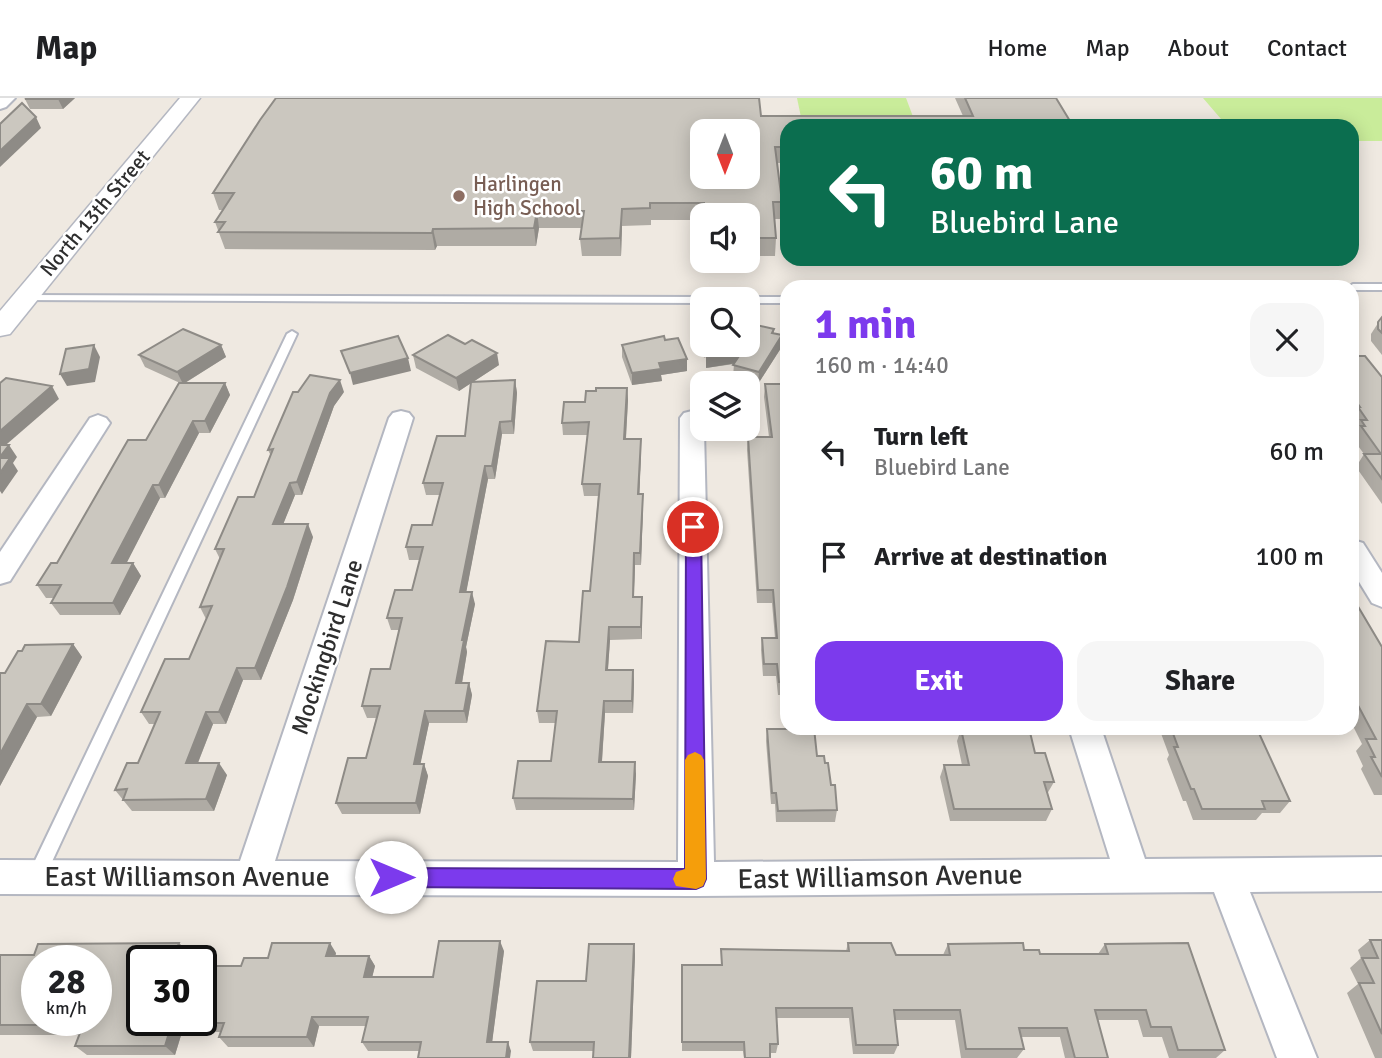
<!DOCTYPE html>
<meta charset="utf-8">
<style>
body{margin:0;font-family:Signika,sans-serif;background:#f6f6f6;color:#202124;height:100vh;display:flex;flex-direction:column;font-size:26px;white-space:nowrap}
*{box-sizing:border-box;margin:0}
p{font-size:23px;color:#757577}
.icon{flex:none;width:38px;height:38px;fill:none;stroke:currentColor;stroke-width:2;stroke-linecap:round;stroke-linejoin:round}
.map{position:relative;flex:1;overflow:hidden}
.drawer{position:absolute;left:780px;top:182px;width:579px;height:455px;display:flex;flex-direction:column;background:#fff;border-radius:21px;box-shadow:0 4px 18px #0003}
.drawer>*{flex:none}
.top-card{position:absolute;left:780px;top:21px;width:579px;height:147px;border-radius:21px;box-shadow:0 4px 18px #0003;background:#0b6e4f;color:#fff;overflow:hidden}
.needle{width:46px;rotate:180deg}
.buttons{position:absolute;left:690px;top:21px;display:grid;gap:14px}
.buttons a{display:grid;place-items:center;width:70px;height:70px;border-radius:14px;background:#fff;box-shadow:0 4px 18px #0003;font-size:35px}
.speed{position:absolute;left:21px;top:847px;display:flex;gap:14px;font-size:35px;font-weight:700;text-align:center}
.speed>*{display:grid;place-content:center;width:91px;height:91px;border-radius:50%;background:#fff;box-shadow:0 4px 18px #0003;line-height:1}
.speed small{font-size:18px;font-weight:400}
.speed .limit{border:4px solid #111;border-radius:10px;background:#fff;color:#111}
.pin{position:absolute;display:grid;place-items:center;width:60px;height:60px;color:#fff;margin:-30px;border:4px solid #fff;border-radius:50%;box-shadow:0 2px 7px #0007}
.me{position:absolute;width:77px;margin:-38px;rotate:90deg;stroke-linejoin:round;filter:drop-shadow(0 0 5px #0008)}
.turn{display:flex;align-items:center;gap:24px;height:147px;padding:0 35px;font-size:32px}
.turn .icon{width:91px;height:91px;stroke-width:2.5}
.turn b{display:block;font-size:49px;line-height:60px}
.round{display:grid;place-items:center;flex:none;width:74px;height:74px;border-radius:21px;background:#f6f6f6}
.headline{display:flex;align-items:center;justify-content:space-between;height:119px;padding:0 35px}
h1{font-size:42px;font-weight:700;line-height:52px;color:#7c3aed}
.primary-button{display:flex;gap:14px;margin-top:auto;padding:14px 35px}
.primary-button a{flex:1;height:80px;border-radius:21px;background:#7c3aed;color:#fff;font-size:28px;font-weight:700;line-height:80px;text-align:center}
.primary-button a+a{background:#f6f6f6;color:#202124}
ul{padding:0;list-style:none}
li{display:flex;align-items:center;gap:21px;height:105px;padding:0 35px}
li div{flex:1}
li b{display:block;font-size:26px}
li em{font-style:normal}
header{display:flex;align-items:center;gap:42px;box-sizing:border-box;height:98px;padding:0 35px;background:#fff;border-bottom:2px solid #e0e0e0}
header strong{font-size:33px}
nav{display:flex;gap:38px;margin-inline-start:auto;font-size:24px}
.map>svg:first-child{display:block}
</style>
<header>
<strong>Map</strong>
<nav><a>Home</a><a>Map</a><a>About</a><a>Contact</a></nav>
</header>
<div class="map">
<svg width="1382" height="960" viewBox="0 0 1382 960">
<rect width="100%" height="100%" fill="#efe9e1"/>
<g fill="#c9ec9a">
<polygon points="797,0 906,0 915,24 802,24"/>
<polygon points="1203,0 1382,0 1382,43 1353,43 1353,28 1227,28"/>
</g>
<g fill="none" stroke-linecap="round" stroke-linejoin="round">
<g stroke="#b4b7c1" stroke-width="4">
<g id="service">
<polygon points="1382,186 1382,192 1353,192 1353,189 1348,189 1353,186"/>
<polygon points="24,197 702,199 707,201 702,201 702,205 20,202 20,198"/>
<polygon points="747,199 788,199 788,205 747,205 747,201 742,201"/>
<polygon points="292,233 297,236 43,783 37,785 31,783 28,777 31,771 287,236"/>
</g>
</g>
<g stroke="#b4b7c1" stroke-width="4">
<g id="minor">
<polygon points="0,0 15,0 6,9 0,11"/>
<polygon points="401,313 409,315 413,320 275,763 678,764 680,320 684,315 692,313 700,315 702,331 704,331 714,764 1110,761 1069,630 1101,630 1145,761 1382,759 1382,793 1250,794 1317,960 1277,960 1214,794 696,798 0,796 0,762 240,763 389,320 393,315"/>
<polygon points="98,317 106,320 110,325 10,483 0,486 0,454 90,320"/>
<polygon points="1353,442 1363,445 1382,475 1382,509 1372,505 1353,474"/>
</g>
</g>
<g stroke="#b4b7c1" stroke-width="3">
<polygon id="tertiary" points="180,0 200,0 10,236 0,238 0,213"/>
</g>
<use href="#service" fill="#fff" fill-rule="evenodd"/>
<use href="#minor" fill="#fff" fill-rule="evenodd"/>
<use href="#tertiary" fill="#fff" fill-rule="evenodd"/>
</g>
<g fill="#afaba4">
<polygon points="75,0 63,11 30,11 25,1"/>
<polygon points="955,0 1056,0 1073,28 788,28 788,65 777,65 782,104 781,121 774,121 776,140 775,158 747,158 747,117 702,117 702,122 651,122 651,127 622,128 621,158 582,158 580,141 582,130 539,130 536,148 437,148 435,152 225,151 215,124 223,112 219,112 213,95 761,18 963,18"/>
<polygon points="1382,219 1382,257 1371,243 1371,236"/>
<polygon points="774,231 774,235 782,237 781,250 758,286 733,279 734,266 706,270"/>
<polygon points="665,242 687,273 661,277 662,283 632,287 622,259 622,247"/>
<polygon points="221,247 226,259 185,285 225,285 230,297 210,335 199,335 165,400 160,400 126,465 133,465 141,478 120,517 60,517 51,505 54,500 46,500 37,487 57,465 146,342 180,285 145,269 139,257"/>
<polygon points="413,257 499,267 473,284 515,282 517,295 514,336 502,336 495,381 488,381 466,494 475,506 466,549 467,554 462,585 469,585 472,597 467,625 429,625 420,666 424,666 428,678 420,716 342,716 336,705 366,660 376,620 367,620 362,608 390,571 399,532 391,532 387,520 412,492 420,462 409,462 406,449 432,427 440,397 426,397 423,385 465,338 471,285 459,293 416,270"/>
<polygon points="1353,258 1382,279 1382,406 1356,369 1364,356 1353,341 1355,338 1353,334 1356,329 1353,325"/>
<polygon points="765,286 788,286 788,624 785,597 778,597 776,578 763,578 761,552 762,540 775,540 772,505 757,505 747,352 748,339 769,339 764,299"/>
<polygon points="627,290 628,302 626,341 641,354 639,396 643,409 641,467 635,467 634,499 642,512 642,541 610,542 608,572 633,572 634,584 633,615 605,615 602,664 636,676 634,712 516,712 513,700 551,663 556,625 539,625 537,613 579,544 590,493 598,398 584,398 582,386 587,337 563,337 562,325 585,304 596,293"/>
<polygon points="344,294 334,308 302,397 295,397 283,426 313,439 293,502 261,582 243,582 226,626 213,626 198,665 227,677 214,713 132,713 115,692 138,665 155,626 149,626 141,614 189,561 206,521 200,509 220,461 215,451 254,399 271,358 268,352"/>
<polygon points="1353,500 1382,549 1382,697 1374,697 1361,671 1363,668 1356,653 1362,646 1353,628"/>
<polygon points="73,546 82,559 51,618 37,619 0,688 0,575 5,575"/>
<polygon points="788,630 814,630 817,658 825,665 837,712 835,724 776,724 775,706 771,706 766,643 767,631 788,631"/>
<polygon points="980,630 1029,630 1035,655 1054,684 1047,696 1052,711 1046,723 950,723 940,679 944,667 962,667 957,643 961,631 980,631"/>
<polygon points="1159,630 1230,630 1290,703 1280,715 1262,715 1256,722 1193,722 1186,703 1183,703 1167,661 1169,657"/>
<polygon points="1370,842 1382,842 1382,960 1375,960 1347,895 1358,886 1350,870 1361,860 1358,852"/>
<polygon points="179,845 188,855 185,863 142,863 142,922 241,868 268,860 336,855 335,858 369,858 375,868 372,879 433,879 504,853 492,944 511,953 368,953 362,944 366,928 319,928 314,949 228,949 219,939 221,934 182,934 175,957 87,957 75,948 79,937 0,937 0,857 34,857"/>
<polygon points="848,845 896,857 943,857 948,846 1024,852 1040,856 1098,856 1105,846 1225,952 1216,960 1169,960 1162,939 1143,939 1138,922 1097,922 1108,960 1065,960 1060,939 1021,939 1024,951 1017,960 961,960 955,922 895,922 898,947 894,956 853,956 849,920 776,920 778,946 776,955 770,955 770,960 744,960 743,953 682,953 682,867 721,867 721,851 846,853"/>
<polygon points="634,846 635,857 631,960 593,960 593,953 533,953 530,944 586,883"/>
</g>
<g fill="#8e8b86">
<polygon points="60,0 75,0 63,11 58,1"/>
<polygon points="36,19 41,30 0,69 0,53"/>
<polygon points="622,111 622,128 621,158 620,140"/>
<polygon points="537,113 539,130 536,148 534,130"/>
<polygon points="433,131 437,148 435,152 432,135"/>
<polygon points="782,237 781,250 758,286 759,274"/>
<polygon points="94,247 100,259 95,284 67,288 60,276"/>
<polygon points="221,247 226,259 183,286 177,274"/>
<polygon points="743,252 743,264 706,270 706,258"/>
<polygon points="497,255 499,267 459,293 456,280"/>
<polygon points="408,260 411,273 353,287 350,275"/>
<polygon points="687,261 687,273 661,277 662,283 632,287 632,275 659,265"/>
<polygon points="340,282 344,294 334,308 302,397 297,384 330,295"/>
<polygon points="515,282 517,295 514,336 512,323"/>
<polygon points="225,285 230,297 210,335 205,323"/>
<polygon points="52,288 59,301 0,352 0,333"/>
<polygon points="627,290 628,302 625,354 624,341"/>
<polygon points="193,323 199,335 165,400 159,387"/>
<polygon points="500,324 502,336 495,381 492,368"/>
<polygon points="641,341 641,354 639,409 638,396"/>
<polygon points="9,347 17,359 13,365 18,373 2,396 0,393 0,359"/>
<polygon points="485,368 488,381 464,506 460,494"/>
<polygon points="290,385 295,397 278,439 273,426"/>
<polygon points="153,387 160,400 120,478 112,465"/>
<polygon points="643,396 643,409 641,467 640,455"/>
<polygon points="308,426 313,439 293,502 261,582 255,570"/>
<polygon points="634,455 635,467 633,512 633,499"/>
<polygon points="133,465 141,478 120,517 113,505"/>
<polygon points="472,494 475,506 466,549 467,554 460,597 456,585 462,542"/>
<polygon points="642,499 642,541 641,529"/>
<polygon points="609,529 610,542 607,584 606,572"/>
<polygon points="73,546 82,559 51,618 41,606"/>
<polygon points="237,570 243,582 226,626 219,614"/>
<polygon points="633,572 634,584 633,615 632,603"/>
<polygon points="469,585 472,597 467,625 464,613"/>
<polygon points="604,603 605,615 601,676 599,664"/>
<polygon points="27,606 37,619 0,688 0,656"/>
<polygon points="425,613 429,625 418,678 414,666"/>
<polygon points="206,614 213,626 193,677 186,665"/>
<polygon points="635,664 636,676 634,712 633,701"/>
<polygon points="219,665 227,677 214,713 206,701"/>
<polygon points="424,666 428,678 420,716 416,705"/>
<polygon points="500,843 504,853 491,953 487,944"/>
<polygon points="179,845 188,855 185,863 172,863"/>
<polygon points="330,845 336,855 333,868 326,858"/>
<polygon points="634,846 635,857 631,960 629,960"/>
<polygon points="369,858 375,868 370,888 364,879"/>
<polygon points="312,919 319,928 314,949 307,939"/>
<polygon points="172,925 182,934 175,957 165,948"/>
<polygon points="508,944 511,953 510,960 506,960"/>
</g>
<g fill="#cbc7bf" stroke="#8e8b86" stroke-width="2" fill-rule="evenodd">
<polygon points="27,0 60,0 58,1 25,1"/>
<path d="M276 0H759L761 18H973L965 0H1056L1073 28H788V49H775L782 104H773L776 140H747V117H720V111H704V105H650V110L622 111 620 140 580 141 584 113H537L534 130 433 131 432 135 218 134 225 124H215L234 95H213L260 22ZM702 33H747V79H702Z"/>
<polygon points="22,5 36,19 0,53 0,26"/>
<polygon points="1382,219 1382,235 1378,231 1378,224"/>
<polygon points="747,225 774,231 772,235 782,237 759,274 733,267 743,252 706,258 714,247 747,247"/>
<polygon points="183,231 221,247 177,274 139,257"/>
<polygon points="448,237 465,246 472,242 497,255 456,280 413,257"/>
<polygon points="398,238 408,260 350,275 341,253"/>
<polygon points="664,238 665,242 678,240 687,261 659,265 661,271 632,275 622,247"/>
<polygon points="94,247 89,271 60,276 66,251"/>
<polygon points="1353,258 1365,258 1382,279 1382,381 1364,356 1381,356 1361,328 1365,328 1361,322 1367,322 1358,309 1360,309 1353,299"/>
<polygon points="310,277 340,282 330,295 297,384 290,385 273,426 308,426 287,489 255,570 237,570 219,614 206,614 186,665 219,665 206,701 123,702 127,691 115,692 127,665 138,665 160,614 141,614 165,561 189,561 212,508 200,509 224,451 215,451 238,399 254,399 273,351 268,352 293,294 298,294"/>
<polygon points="6,280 52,288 0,333 0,285"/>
<polygon points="515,282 512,323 500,324 492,368 485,368 460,494 472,494 462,542 464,542 456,585 469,585 464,613 425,613 414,666 424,666 416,705 336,705 348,660 366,660 380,608 362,608 371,571 390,571 402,520 387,520 395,492 412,492 423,449 406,449 412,427 432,427 443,385 423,385 437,338 465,338 471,284"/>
<polygon points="179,285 225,285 205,323 193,323 159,387 153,387 112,465 133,465 113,505 51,505 61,487 37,487 51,465 57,465 128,342 146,342"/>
<polygon points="765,286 788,286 788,597 786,584 779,584 777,566 764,566 762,540 777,540 773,492 758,492 748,339 772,339"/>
<polygon points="596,290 627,290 624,341 641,341 638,396 643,396 640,455 634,455 633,499 642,499 641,529 609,529 606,572 633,572 632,603 604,603 599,664 635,664 633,701 513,700 518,663 551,663 557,613 537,613 546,543 579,544 583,493 590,493 600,386 582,386 589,324 562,325 564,304 585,304 586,293 596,293"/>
<polygon points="0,347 9,347 0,359"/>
<polygon points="0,360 10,360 0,375"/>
<polygon points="1353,500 1382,549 1382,679 1371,659 1375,659 1366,641 1376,641 1353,598"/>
<polygon points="73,546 41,606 27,606 0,656 0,575 5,575 18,553 22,553 25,547"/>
<polygon points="791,630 814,630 817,658 824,658 825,665 828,665 831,687 835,687 837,712 778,713 776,695 772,695 767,631 791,631"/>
<polygon points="987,630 1029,630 1035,655 1045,655 1054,684 1044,684 1052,711 954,711 944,667 969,667 961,631 988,631"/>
<polygon points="1171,630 1230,630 1231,633 1258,633 1290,703 1262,703 1265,711 1202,711 1194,691 1191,691 1174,649 1178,649"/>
<polygon points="1370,842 1382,842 1382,936 1359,885 1374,885 1362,860 1378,860"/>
<path d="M439 843H500L487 944H508L506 960H418L421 944H362L368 919H312L307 939H219L224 925H172L165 948H75L83 927H0V857H34L38 846 179 845 172 863H142V922H201V868H241L244 860H268L272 845H330L326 858H369L364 879H433ZM37 863H96V922H37Z"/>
<polygon points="848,845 891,845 896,857 950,857 948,846 1023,845 1024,852 1039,852 1040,856 1108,856 1105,846 1188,845 1225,952 1178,952 1171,929 1151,929 1146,912 1095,912 1108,960 1075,960 1067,930 1019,930 1024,951 966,951 960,912 894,912 898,947 856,947 852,910 776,910 778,946 770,946 770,960 745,960 744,944 682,944 682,867 722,867 721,851 849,853"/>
<polygon points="589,846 634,846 629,960 593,960 594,944 530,944 537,883 586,883"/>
</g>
<polygon fill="#7c3aed" stroke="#51269a" stroke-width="2" points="693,424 701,429 706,781 703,788 696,791 391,789 384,786 381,779 384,773 391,770 685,771 686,429"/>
<polygon fill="#f59e0b" points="695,654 701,657 704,662 706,781 703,788 696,791 676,788 673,781 676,774 685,771 685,662 688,657"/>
<circle fill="#8d6e63" stroke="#fff" stroke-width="2.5" cx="459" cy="98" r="7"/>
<g text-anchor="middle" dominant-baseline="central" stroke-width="5" stroke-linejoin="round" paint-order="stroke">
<g font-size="21" fill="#785e54" stroke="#fff" text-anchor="start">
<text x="473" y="86">Harlingen<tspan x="473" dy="24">High School</tspan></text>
</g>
<g font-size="21" fill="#2e2e2e" stroke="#fff">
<text transform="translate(95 115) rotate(-50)">North 13th Street</text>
</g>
<g font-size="24" fill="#2e2e2e" stroke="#fff">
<text transform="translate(327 549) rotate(-72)">Mockingbird Lane</text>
</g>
<g font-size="28" fill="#2e2e2e" stroke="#fff">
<text x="187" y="779">East Williamson Avenue</text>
<text transform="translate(880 779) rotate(-1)">East Williamson Avenue</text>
</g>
</g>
</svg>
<div class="buttons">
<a><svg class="needle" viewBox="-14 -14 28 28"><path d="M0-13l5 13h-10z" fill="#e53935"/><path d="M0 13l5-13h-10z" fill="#757577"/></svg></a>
<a><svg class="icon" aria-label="sound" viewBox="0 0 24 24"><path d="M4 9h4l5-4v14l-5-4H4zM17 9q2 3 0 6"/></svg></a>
<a><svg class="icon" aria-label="search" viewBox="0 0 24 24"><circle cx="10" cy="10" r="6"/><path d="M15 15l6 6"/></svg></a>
<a><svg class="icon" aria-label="layers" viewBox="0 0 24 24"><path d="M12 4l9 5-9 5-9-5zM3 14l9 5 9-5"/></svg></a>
</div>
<div class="speed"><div>28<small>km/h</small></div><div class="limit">30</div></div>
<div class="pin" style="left:693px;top:429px;background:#d93025"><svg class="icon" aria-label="arrive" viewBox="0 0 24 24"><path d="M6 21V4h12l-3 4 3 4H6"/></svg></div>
<svg class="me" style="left:391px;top:779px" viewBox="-20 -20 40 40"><circle r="19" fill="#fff"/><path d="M0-13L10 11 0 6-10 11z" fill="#7c3aed"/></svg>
<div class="top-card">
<div class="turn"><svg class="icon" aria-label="left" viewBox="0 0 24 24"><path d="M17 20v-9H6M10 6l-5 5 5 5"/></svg><div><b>60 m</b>Bluebird Lane</div></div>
</div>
<section class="drawer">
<div class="headline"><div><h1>1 min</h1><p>160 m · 14:40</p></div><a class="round"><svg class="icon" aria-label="close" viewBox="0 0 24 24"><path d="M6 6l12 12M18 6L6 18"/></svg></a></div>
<ul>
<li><svg class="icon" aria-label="left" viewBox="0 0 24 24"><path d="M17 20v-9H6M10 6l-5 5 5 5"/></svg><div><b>Turn left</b><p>Bluebird Lane</p></div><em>60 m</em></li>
<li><svg class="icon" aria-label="arrive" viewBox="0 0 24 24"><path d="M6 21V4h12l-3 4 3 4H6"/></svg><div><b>Arrive at destination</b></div><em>100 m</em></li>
</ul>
<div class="primary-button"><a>Exit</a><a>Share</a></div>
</section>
</div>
